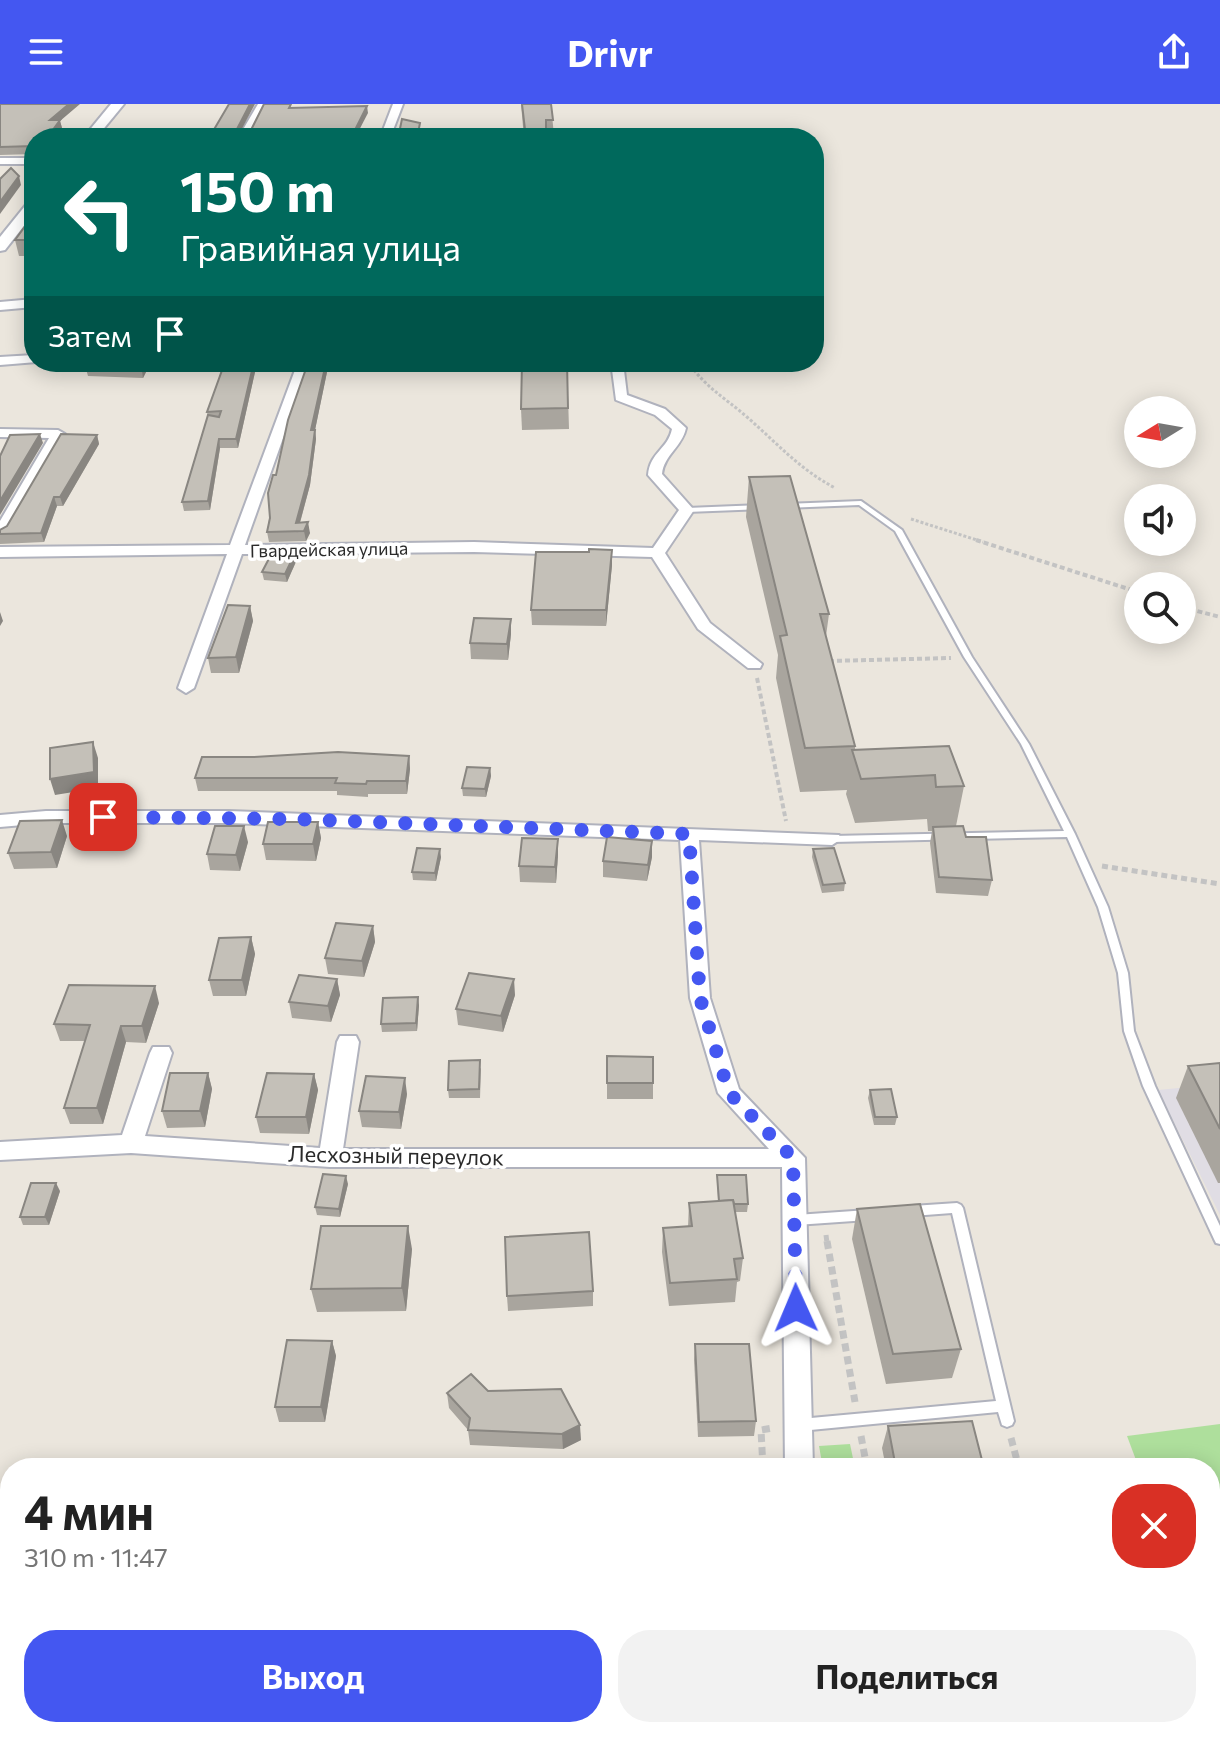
<!DOCTYPE html>
<html lang="ru">
<meta charset="utf-8">
<style>
body{margin:0;font-family:Commissioner,sans-serif;background:#f2f2f2;color:#222;height:100vh;display:flex;flex-direction:column;font-size:30px;white-space:nowrap}
*{box-sizing:border-box;margin:0}
p{font-size:26px;color:#767676}
.icon{flex:none;width:44px;height:44px;fill:none;stroke:currentColor;stroke-width:2;stroke-linecap:round;stroke-linejoin:round}
.map{position:relative;flex:1;overflow:hidden}
.sheet{position:absolute;left:0px;top:1354px;width:1220px;height:280px;display:flex;flex-direction:column;background:#fff;border-radius:32px 32px 0 0;box-shadow:0 4px 20px #0003}
.sheet>*{flex:none}
.banner{position:absolute;left:24px;top:24px;width:800px;height:244px;border-radius:32px;box-shadow:0 4px 20px #0003;background:#00695c;color:#fff;overflow:hidden}
.needle{width:52px;rotate:259deg}
.controls{position:absolute;left:1124px;top:292px;display:grid;gap:16px}
.controls a{display:grid;place-items:center;width:72px;height:72px;border-radius:50%;background:#fff;box-shadow:0 4px 20px #0003;font-size:40px}
.pin{position:absolute;display:grid;place-items:center;width:68px;height:68px;color:#fff;margin:-34px;border-radius:16px;box-shadow:0 4px 12px #0006}
.me{position:absolute;width:88px;margin:-44px;rotate:359deg;stroke-linejoin:round;filter:drop-shadow(0 0 6px #0008)}
.turn{display:flex;align-items:center;gap:28px;height:168px;padding:0 24px;font-size:36px}
.turn .icon{width:104px;height:104px;stroke-width:2.5}
.turn b{display:block;font-size:56px;line-height:68px}
.then{display:flex;align-items:center;height:76px;padding:0 24px;background:#0003;gap:16px;font-size:30px}
.round{display:grid;place-items:center;flex:none;width:84px;height:84px;border-radius:32px;background:#f2f2f2}
.overview{display:flex;align-items:center;justify-content:space-between;height:136px;padding:0 24px}
h1{font-size:48px;font-weight:700;line-height:60px}
.cta{display:flex;gap:16px;margin-top:auto;padding:16px 24px}
.cta a{flex:1;height:92px;border-radius:32px;background:#4457f1;color:#fff;font-size:32px;font-weight:700;line-height:92px;text-align:center}
.cta a+a{background:#f2f2f2;color:#222}
header{display:flex;justify-content:space-between;align-items:center;height:104px;padding:0 24px;background:#4457f1;color:#fff;font-size:36px;font-weight:700}
.map>svg:first-child{display:block}
</style>
<header><svg class="icon" aria-label="menu" viewBox="0 0 24 24"><path d="M4 6h16M4 12h16M4 18h16"/></svg>Drivr<svg class="icon" aria-label="share" viewBox="0 0 24 24"><path d="M12 15V3M7 8l5-5 5 5M5 13v7h14v-7"/></svg></header>
<div class="map">
<svg width="1220" height="1634" viewBox="0 0 1220 1634">
<rect width="100%" height="100%" fill="#ebe6dd"/>
<polygon fill="#e0dde4" points="1220,980 1220,1111 1158,986"/>
<g fill="#aedf9c">
<polygon points="1220,1320 1220,1438 1210,1440 1210,1364 1139,1364 1127,1332"/>
<polygon points="850,1340 855,1364 823,1364 819,1342"/>
</g>
<g fill="none" stroke-linecap="round" stroke-linejoin="round">
<g stroke="#b0b2bd" stroke-width="4">
<g id="service">
<polygon points="861,397 902,426 972,553 1029,640 1075,730 1108,803 1128,869 1134,927 1155,982 1220,1122 1220,1140 1216,1139 1214,1135 1143,982 1124,927 1118,869 1098,803 1067,733 832,738 827,735 832,732 1064,727 1021,640 964,553 895,427 859,401 785,404 781,402 785,400"/>
<polygon points="761,401 765,403 764,405 687,408 683,406 687,404"/>
<polygon points="957,1099 961,1101 963,1104 1014,1317 1012,1321 1007,1323 1002,1321 998,1308 800,1327 795,1325 793,1321 795,1317 800,1315 996,1297 952,1109 912,1112 908,1110 906,1107 908,1104 912,1102"/>
<polygon points="868,1106 872,1108 874,1111 872,1114 868,1116 796,1121 792,1120 790,1116 792,1112 796,1111"/>
<polygon points="1220,1540 1220,1554 1210,1556 1210,1542"/>
</g>
</g>
<g stroke="#b0b2bd" stroke-width="4">
<g id="minor">
<polygon points="258,0 268,0 248,34 238,34"/>
<polygon points="393,0 403,0 390,34 380,34"/>
<rect x="0" y="54" width="34" height="6"/>
<polygon points="34,195 34,203 0,206 0,198"/>
<polygon points="34,251 34,258 37,258 0,261 0,253"/>
<path d="M298 258H310L245 441 474 438 653 444 679 406 648 371C650 348 668 345 672 325L655 311 616 296 611 258H623L627 291 665 305 686 324C682 343 664 351 662 370L694 406 665 449 710 519 762 560 760 564H748L698 525 652 453 474 448 242 450 194 584 186 589 178 584 227 450 0 453V443L230 441Z"/>
<polygon points="0,325 58,326 65,330 7,430 0,434 0,417 49,334 0,333"/>
<polygon points="46,707 229,707 839,731 841,735 832,741 699,736 710,894 739,985 805,1054 813,1364 785,1364 782,1063 330,1063 131,1049 0,1056 0,1038 122,1031 150,949 153,943 169,943 172,949 145,1032 320,1044 337,938 340,932 356,932 359,938 343,1045 769,1045 718,989 690,894 680,736 229,719 46,719 0,723 0,711"/>
<polygon points="813,1624 843,1624 844,1634 814,1634"/>
</g>
</g>
<g stroke="#b0b2bd" stroke-width="4">
<g id="tertiary">
<polygon points="111,0 124,0 96,34 83,34"/>
<polygon points="34,96 34,109 5,146 0,147 0,133 29,97"/>
</g>
</g>
<g stroke="#c3c3c3" stroke-width="3" stroke-dasharray="3 2" stroke-linecap="butt">
<polyline points="646,34 686,28"/>
<path d="M688 258C706 284 724 293 747 313 778 340 798 364 835 384"/>
<polyline points="911,415 983,438"/>
</g>
<g stroke="#c3c3c3" stroke-width="4" stroke-dasharray="5 3" stroke-linecap="butt">
<polyline points="976,436 1138,488"/>
<polyline points="1182,503 1220,513"/>
<polyline points="829,557 951,554"/>
<polyline points="757,574 786,717"/>
</g>
<g stroke="#c3c3c3" stroke-width="5" stroke-dasharray="6 4" stroke-linecap="butt">
<polyline points="1102,762 1220,780"/>
<polyline points="826,1131 827,1139"/>
</g>
<g stroke="#c3c3c3" stroke-width="7" stroke-dasharray="8 5" stroke-linecap="butt">
<polyline points="827,1137 855,1298"/>
<polyline points="861,1332 867,1364"/>
<polyline points="1011,1334 1019,1364"/>
<polyline points="763,1364 761,1326 773,1324"/>
<polyline points="1210,1622 1220,1620"/>
<polyline points="730,1624 731,1634"/>
<polyline points="917,1624 919,1634"/>
<polyline points="1099,1624 1103,1634"/>
<polyline points="1136,1634 1196,1624"/>
</g>
<use href="#service" fill="#fff" fill-rule="evenodd"/>
<use href="#minor" fill="#fff" fill-rule="evenodd"/>
<use href="#tertiary" fill="#fff" fill-rule="evenodd"/>
</g>
<g fill="#a9a59e">
<polygon points="0,0 60,17 62,24 54,34 34,34 34,50 0,51"/>
<polygon points="521,0 551,0 554,32 547,32 547,34 524,34"/>
<polygon points="34,110 34,152 19,152 15,136"/>
<polygon points="151,258 143,274 88,272 86,265"/>
<polygon points="567,258 569,325 522,326 521,305"/>
<polygon points="257,259 238,344 220,344 210,406 184,407 182,398 208,313 207,308"/>
<polygon points="326,259 327,268 315,326 316,335 310,381 300,419 310,429 306,437 269,438 267,428 276,371"/>
<polygon points="97,331 99,340 63,402 57,402 44,438 0,440 0,426 7,422"/>
<polygon points="749,373 829,510 826,532 855,642 855,646 949,642 964,682 956,722 966,733 992,776 988,792 936,789 930,739 932,727 928,727 927,715 855,719 846,690 847,686 800,688 776,574 778,551 746,413"/>
<polygon points="298,453 287,478 264,476 262,468"/>
<polygon points="612,461 606,522 532,521 531,506"/>
<polygon points="250,502 253,517 239,569 211,569 208,554"/>
<polygon points="511,515 511,530 508,556 471,555 470,539"/>
<polygon points="409,652 410,665 407,690 368,690 368,693 337,691 337,687 198,687 195,674 254,653"/>
<polygon points="490,664 491,672 486,693 463,692 462,684"/>
<polygon points="318,718 321,734 316,757 266,756 263,740"/>
<polygon points="67,732 57,764 14,765 8,749"/>
<polygon points="248,738 240,767 210,766 207,750"/>
<polygon points="813,745 845,779 844,787 822,789 812,753"/>
<polygon points="558,751 556,779 520,778 519,762"/>
<polygon points="441,753 436,777 413,776 412,768"/>
<polygon points="652,753 647,777 603,773 603,757"/>
<polygon points="373,822 375,838 364,873 328,870 325,854"/>
<polygon points="251,833 255,850 246,892 213,892 209,876"/>
<polygon points="337,875 340,891 331,918 292,914 289,898"/>
<polygon points="515,891 503,928 458,921 456,905"/>
<polygon points="159,899 146,939 126,938 103,1020 70,1020 64,1004 85,937 60,937 54,920"/>
<polygon points="419,901 417,927 382,928 381,920"/>
<polygon points="607,952 653,979 653,995 607,995"/>
<polygon points="1220,959 1220,1079 1218,1079 1176,994 1188,962"/>
<polygon points="481,964 480,994 449,994 448,986"/>
<polygon points="208,969 212,985 205,1023 167,1024 162,1007"/>
<polygon points="314,970 318,986 309,1030 260,1029 256,1013"/>
<polygon points="870,986 897,1013 895,1021 874,1021 868,994"/>
<polygon points="407,990 401,1025 362,1023 359,1007"/>
<polygon points="717,1071 748,1100 747,1108 735,1108 743,1154 740,1177 737,1178 735,1198 669,1202 662,1148 663,1124 688,1123 689,1099 718,1097"/>
<polygon points="348,1080 340,1113 317,1111 315,1103"/>
<polygon points="60,1087 49,1121 23,1121 20,1113"/>
<polygon points="857,1105 961,1245 952,1274 886,1280 852,1135"/>
<polygon points="412,1145 406,1207 317,1208 311,1185"/>
<polygon points="593,1187 593,1202 508,1207 507,1192"/>
<polygon points="332,1237 336,1252 325,1318 279,1318 275,1303"/>
<polygon points="695,1240 756,1317 754,1332 698,1333 694,1256"/>
<polygon points="488,1287 581,1336 563,1345 470,1341 468,1326 449,1304 447,1289"/>
<polygon points="888,1322 984,1364 886,1364 882,1344"/>
<polygon points="674,1624 727,1624 728,1634 674,1634"/>
<polygon points="939,1624 1048,1624 1051,1634 941,1634"/>
</g>
<g fill="#898681">
<polygon points="69,0 80,0 60,17 62,24 54,34 47,34 50,16"/>
<polygon points="250,0 255,0 237,34 235,29"/>
<polygon points="367,2 368,9 355,34 351,34"/>
<polygon points="19,72 21,81 0,110 0,98"/>
<polygon points="146,258 151,258 143,274 142,267"/>
<polygon points="254,258 257,259 238,344 236,335"/>
<polygon points="326,259 327,268 315,326 316,335 310,381 297,429 296,419 311,326"/>
<polygon points="40,330 43,339 0,411 0,397"/>
<polygon points="97,331 99,340 63,402 60,393"/>
<polygon points="219,335 220,344 210,406 208,397"/>
<polygon points="54,393 57,402 44,438 41,429"/>
<polygon points="308,418 310,429 306,437 304,427"/>
<polygon points="297,445 298,453 287,478 285,470"/>
<polygon points="612,446 612,461 606,522 606,506"/>
<polygon points="250,502 253,517 239,569 236,553"/>
<polygon points="0,508 3,517 0,522"/>
<polygon points="511,515 511,530 508,556 507,540"/>
<polygon points="93,638 98,654 98,684 55,691 50,675"/>
<polygon points="409,652 410,665 407,690 406,677"/>
<polygon points="490,664 491,672 486,693 485,685"/>
<polygon points="62,716 67,732 57,764 51,748"/>
<polygon points="318,718 321,734 316,757 313,740"/>
<polygon points="244,722 248,738 240,767 236,751"/>
<polygon points="558,735 558,751 556,779 555,763"/>
<polygon points="652,737 652,753 647,777 648,761"/>
<polygon points="440,745 441,753 436,777 435,769"/>
<polygon points="373,822 375,838 364,873 362,857"/>
<polygon points="251,833 255,850 246,892 242,876"/>
<polygon points="337,875 340,891 331,918 328,902"/>
<polygon points="514,875 515,891 503,928 501,912"/>
<polygon points="155,882 159,899 146,939 142,922"/>
<polygon points="418,893 419,901 417,927 416,919"/>
<polygon points="121,922 126,938 103,1020 97,1004"/>
<polygon points="208,969 212,985 205,1023 200,1007"/>
<polygon points="314,970 318,986 309,1030 306,1013"/>
<polygon points="405,974 407,990 401,1025 399,1008"/>
<polygon points="346,1072 348,1080 340,1113 339,1105"/>
<polygon points="56,1079 60,1087 49,1121 45,1113"/>
<polygon points="408,1122 412,1145 406,1207 402,1184"/>
<polygon points="332,1237 336,1252 325,1318 321,1303"/>
<polygon points="580,1321 581,1336 563,1345 562,1330"/>
<rect x="460" y="1624" width="3" height="10"/>
</g>
<g fill="#c4c0b8" stroke="#898681" stroke-width="2">
<polygon points="0,0 69,0 50,16 60,16 47,34 34,34 34,42 0,43"/>
<polygon points="229,0 250,0 235,29 250,28 264,0 291,0 289,4 367,2 351,34 209,34"/>
<polygon points="522,0 551,0 553,16 546,16 546,34 526,34"/>
<polygon points="402,15 420,19 417,34 398,34"/>
<polygon points="107,28 133,29 129,34 104,34"/>
<polygon points="11,64 19,72 0,98 0,75"/>
<polygon points="34,110 34,136 15,136"/>
<polygon points="89,258 146,258 142,267 86,265"/>
<polygon points="225,258 254,258 236,335 219,335 208,397 182,398 208,311 219,313 221,307 207,308"/>
<polygon points="522,258 567,258 568,304 521,305"/>
<polygon points="308,259 326,259 311,326 315,326 309,371 296,419 308,418 304,427 267,428 270,414 268,389 273,371 276,371 288,316"/>
<polygon points="40,330 0,397 0,352 10,331"/>
<polygon points="61,330 97,331 60,393 54,393 41,429 0,430 0,426 7,422"/>
<polygon points="790,372 829,510 820,510 855,642 805,644 780,532 787,531 749,373"/>
<polygon points="274,445 297,445 285,470 262,468"/>
<polygon points="589,445 612,446 606,506 531,506 536,448 589,448"/>
<polygon points="228,501 250,502 236,553 208,554"/>
<polygon points="474,514 511,515 507,540 470,539"/>
<polygon points="93,638 94,668 50,675 50,644"/>
<polygon points="949,642 964,682 936,683 935,671 861,675 852,646"/>
<polygon points="338,648 409,652 406,677 367,677 366,680 335,679 337,674 195,674 202,653 254,653"/>
<polygon points="467,663 490,664 485,685 462,684"/>
<polygon points="62,716 51,748 8,749 20,717"/>
<polygon points="268,718 318,718 313,740 263,740"/>
<polygon points="215,722 244,722 236,751 207,750"/>
<polygon points="963,722 966,733 986,733 992,776 939,773 933,723"/>
<polygon points="607,733 652,737 648,761 603,757"/>
<polygon points="522,734 558,735 555,763 519,762"/>
<polygon points="417,744 440,745 435,769 412,768"/>
<polygon points="834,744 845,779 823,781 813,745"/>
<polygon points="336,819 373,822 362,857 325,854"/>
<polygon points="251,833 242,876 209,876 219,834"/>
<polygon points="469,869 514,875 501,912 456,905"/>
<polygon points="299,871 337,875 328,902 289,898"/>
<polygon points="69,881 155,882 142,922 121,922 97,1004 64,1004 90,921 54,920"/>
<polygon points="418,893 416,919 381,920 383,894"/>
<polygon points="607,952 653,953 653,979 607,979"/>
<polygon points="480,956 479,985 448,986 449,957"/>
<polygon points="1220,959 1220,1025 1188,962"/>
<polygon points="170,969 208,969 200,1007 162,1007"/>
<polygon points="267,969 314,970 306,1013 256,1013"/>
<polygon points="366,972 405,974 399,1008 359,1007"/>
<polygon points="891,985 897,1013 875,1013 870,986"/>
<polygon points="323,1070 346,1072 339,1105 315,1103"/>
<polygon points="717,1071 746,1071 748,1100 734,1100 733,1096 719,1097"/>
<polygon points="31,1079 56,1079 45,1113 20,1113"/>
<polygon points="733,1096 743,1154 734,1155 737,1175 670,1179 663,1124 692,1122 689,1099"/>
<polygon points="920,1100 961,1245 893,1250 857,1105"/>
<polygon points="321,1122 408,1122 402,1184 311,1185"/>
<polygon points="589,1128 593,1187 507,1192 505,1133"/>
<polygon points="287,1236 332,1237 321,1303 275,1303"/>
<polygon points="695,1240 749,1240 756,1317 699,1318"/>
<polygon points="471,1270 488,1287 561,1285 580,1321 562,1330 468,1326 470,1314 447,1289"/>
<polygon points="972,1317 984,1364 896,1364 888,1322"/>
<polygon points="357,1624 460,1624 460,1634 356,1634"/>
<polygon points="533,1624 632,1624 633,1634 533,1634"/>
<polygon points="676,1624 727,1624 728,1634 677,1634"/>
<polygon points="950,1624 1048,1624 1051,1634 952,1634"/>
</g>
<g fill="none" stroke-linecap="round" stroke-linejoin="round">
<polyline stroke="#4457f1" stroke-width="14" stroke-dasharray="0 25.2" points="103,713 291,715 689,730 700,894 729,989 793,1054 796,1204"/>
</g>
<g text-anchor="middle" dominant-baseline="central" stroke-width="7" stroke-linejoin="round" paint-order="stroke">
<g font-size="18" fill="#2a2a2a" stroke="#fff">
<text transform="translate(329 445) rotate(-1)">Гвардейская улица</text>
</g>
<g font-size="22" fill="#2a2a2a" stroke="#fff">
<text transform="translate(396 1051) rotate(1)">Лесхозный переулок</text>
</g>
</g>
</svg>
<div class="controls">
<a><svg class="needle" viewBox="-14 -14 28 28"><path d="M0-13l5 13h-10z" fill="#e53935"/><path d="M0 13l5-13h-10z" fill="#767676"/></svg></a>
<a><svg class="icon" aria-label="sound" viewBox="0 0 24 24"><path d="M4 9h4l5-4v14l-5-4H4zM17 9q2 3 0 6"/></svg></a>
<a><svg class="icon" aria-label="search" viewBox="0 0 24 24"><circle cx="10" cy="10" r="6"/><path d="M15 15l6 6"/></svg></a>
</div>
<div class="pin" style="left:103px;top:713px;background:#d93025"><svg class="icon" aria-label="arrive" viewBox="0 0 24 24"><path d="M6 21V4h12l-3 4 3 4H6"/></svg></div>
<svg class="me" style="left:796px;top:1204px" viewBox="-20 -20 40 40"><path d="M0-17L14 15 0 8-14 15z" fill="#4457f1" stroke="#fff" stroke-width="4"/></svg>
<div class="banner">
<div class="turn"><svg class="icon" aria-label="left" viewBox="0 0 24 24"><path d="M17 20v-9H6M10 6l-5 5 5 5"/></svg><div><b>150 m</b>Гравийная улица</div></div>
<div class="then">Затем<svg class="icon" aria-label="arrive" viewBox="0 0 24 24"><path d="M6 21V4h12l-3 4 3 4H6"/></svg></div>
</div>
<section class="sheet">
<div class="overview"><div><h1>4 мин</h1><p>310 m · 11:47</p></div><a class="round" style="background:#d93025;color:#fff"><svg class="icon" aria-label="close" viewBox="0 0 24 24"><path d="M6 6l12 12M18 6L6 18"/></svg></a></div>
<div class="cta"><a>Выход</a><a>Поделиться</a></div>
</section>
</div>
